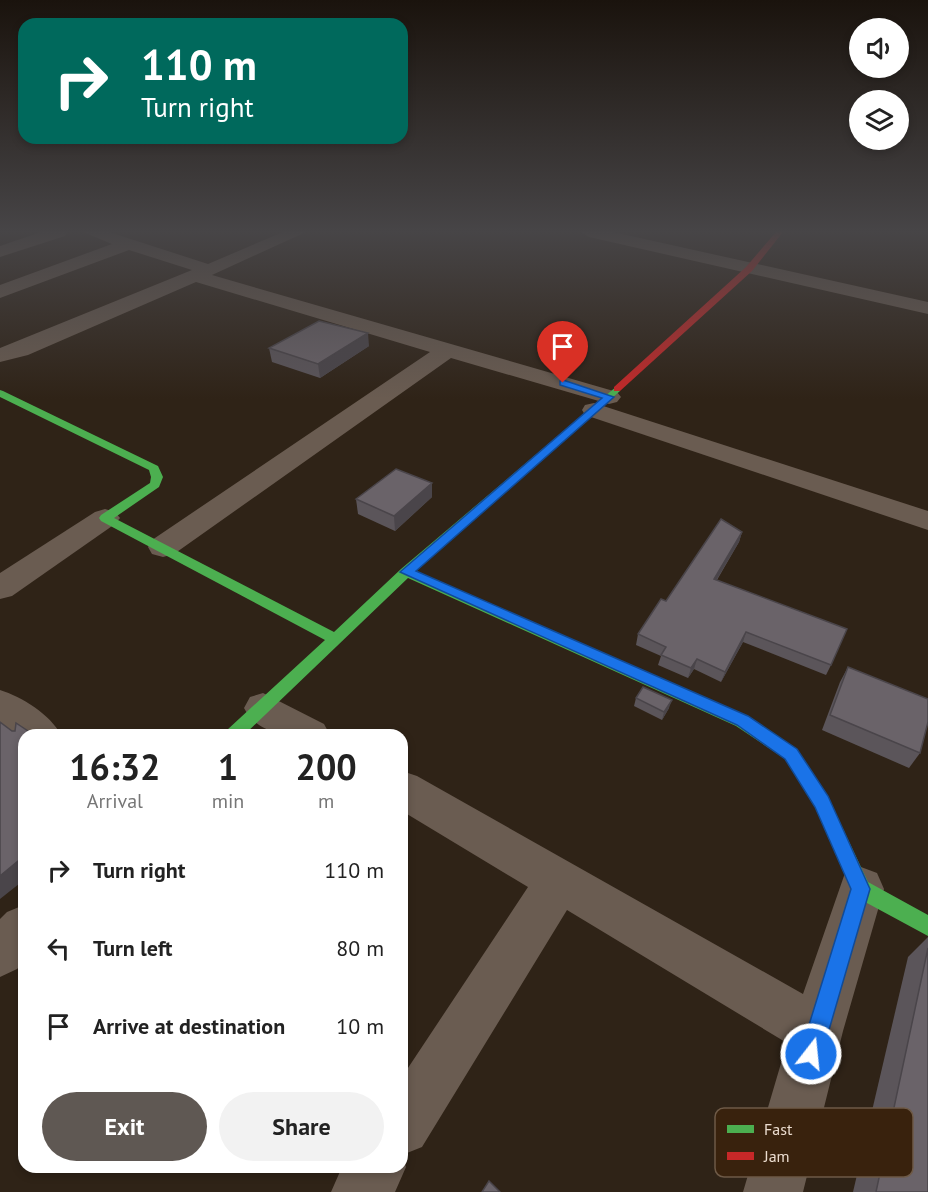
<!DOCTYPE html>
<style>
body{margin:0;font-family:"PT Sans",sans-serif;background:#f2f2f2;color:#222;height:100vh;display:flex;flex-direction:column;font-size:22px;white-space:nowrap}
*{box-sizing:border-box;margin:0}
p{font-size:20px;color:#767676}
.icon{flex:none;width:33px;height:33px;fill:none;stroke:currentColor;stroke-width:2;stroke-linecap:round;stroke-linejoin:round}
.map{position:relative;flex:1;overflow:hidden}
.sheet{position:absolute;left:18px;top:729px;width:390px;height:444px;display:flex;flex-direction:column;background:#fff;border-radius:18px;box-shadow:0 3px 9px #0003}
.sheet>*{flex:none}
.guide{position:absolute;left:18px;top:18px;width:390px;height:126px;border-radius:18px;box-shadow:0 3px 9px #0003;background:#00695c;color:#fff;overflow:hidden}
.tools{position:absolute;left:849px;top:18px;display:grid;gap:12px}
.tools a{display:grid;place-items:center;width:60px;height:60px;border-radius:50%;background:#fff;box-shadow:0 3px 9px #0003;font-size:30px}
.pin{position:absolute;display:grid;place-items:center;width:51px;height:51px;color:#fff;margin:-62px -26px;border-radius:50% 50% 50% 0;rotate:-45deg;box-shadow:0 0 6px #0007}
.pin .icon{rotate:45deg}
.me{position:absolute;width:66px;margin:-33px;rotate:16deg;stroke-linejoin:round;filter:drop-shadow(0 0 4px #0008)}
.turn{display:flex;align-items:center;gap:21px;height:126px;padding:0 24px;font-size:27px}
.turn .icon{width:78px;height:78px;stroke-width:2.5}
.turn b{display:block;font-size:42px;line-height:51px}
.eta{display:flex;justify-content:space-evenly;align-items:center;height:102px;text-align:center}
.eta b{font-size:36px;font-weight:600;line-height:42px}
.button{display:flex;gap:12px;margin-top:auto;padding:12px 24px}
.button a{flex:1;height:69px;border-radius:36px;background:#5f5853;color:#fff;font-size:24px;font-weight:600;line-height:69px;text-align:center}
.button a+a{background:#f2f2f2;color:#222}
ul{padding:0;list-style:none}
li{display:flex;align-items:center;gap:18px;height:78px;padding:0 24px}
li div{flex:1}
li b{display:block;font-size:22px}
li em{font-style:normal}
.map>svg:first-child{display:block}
</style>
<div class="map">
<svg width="928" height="1192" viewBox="0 0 928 1192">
<rect width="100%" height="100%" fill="#2f2317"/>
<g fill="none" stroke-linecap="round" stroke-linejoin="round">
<g fill="#6a5c51" fill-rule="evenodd">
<polygon points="41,232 67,232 65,236 0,257 0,246"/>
<polygon points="83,232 109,232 208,264 283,232 306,232 212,275 617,392 621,397 617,402 609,404 451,358 174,554 163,557 152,554 148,547 152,540 430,352 196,282 28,355 0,362 0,348 192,270 129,250 0,298 0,285 112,244"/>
<polygon points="581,232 613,232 928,302 928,314 589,237"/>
<polygon points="594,403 928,511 928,530 585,415 582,410 585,405"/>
<polygon points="105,509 115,512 120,518 115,524 12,596 0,599 0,573 95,512"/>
<path d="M0 690C22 697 50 714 61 735H24V744L0 726Z"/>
<path d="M263 693 324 724 330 735C298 735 261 740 244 708L250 697Z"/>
<polygon points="402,771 417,776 803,994 845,873 861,867 877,873 884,889 843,1031 803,1192 743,1192 787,1043 567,910 422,1147 402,1155 402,1077 528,887 402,811"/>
<polygon points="24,905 24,963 17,969 0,977 0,919 7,912"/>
<polygon points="402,1156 406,1167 395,1192 331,1192 342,1167 402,1167"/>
</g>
<polygon fill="#4caf50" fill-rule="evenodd" points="617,386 620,387 620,391 415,571 748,716 797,749 828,797 868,882 928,915 928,936 854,896 815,807 785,759 736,726 408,578 244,735 225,735 227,730 325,640 101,521 99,518 101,515 150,483 151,477 149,470 0,397 0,390 3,391 158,466 163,477 159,487 114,518 334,632 401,569"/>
<polygon fill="#c62828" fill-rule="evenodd" points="776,232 783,232 752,271 620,391 614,391 614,387 746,267"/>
</g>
<g fill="#5b555a">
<polygon points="369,346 320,378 272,362 269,348"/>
<polygon points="432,483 432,497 395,531 358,514 356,499"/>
<polygon points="742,532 739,542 717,580 831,665 826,675 743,642 721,682 694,669 688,678 658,665 661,656 636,645 638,634 666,601"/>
<polygon points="848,667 920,753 909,768 822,730 840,682"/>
<polygon points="636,698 669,708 662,720 634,706"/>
<polygon points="928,937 928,1192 853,1192 908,957"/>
</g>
<g fill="#4a454a">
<polygon points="368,333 369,346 320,378 318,364"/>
<polygon points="432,483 432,497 395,531 394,516"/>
<polygon points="742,532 739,542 711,589 714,579"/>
<polygon points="746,632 743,642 721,682 725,672"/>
<polygon points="697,659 694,669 688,678 691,668"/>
<polygon points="672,700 669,708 662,720 664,712"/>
<polygon points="24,856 24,880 0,899 0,876"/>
</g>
<g fill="#6a6369" stroke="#4a454a" stroke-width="1.5">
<polygon points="319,321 368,333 318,364 269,348"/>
<polygon points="396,469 432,483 394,516 356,499"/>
<polygon points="721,519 742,532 714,579 847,629 831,665 746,632 725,672 697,659 691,668 661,655 666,647 638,634 661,599 666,601"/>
<polygon points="848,667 928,699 928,722 920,753 830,715"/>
<polygon points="643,687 672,700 664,712 636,698"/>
<polygon points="0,722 12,731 15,731 16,723 34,735 24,735 24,856 0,876"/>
<polygon points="928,948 928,1192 876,1192"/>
<polygon points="489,1181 500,1192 482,1192"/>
</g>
<linearGradient id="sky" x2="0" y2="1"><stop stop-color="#1a130d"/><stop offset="0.58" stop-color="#474547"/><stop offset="1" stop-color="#474547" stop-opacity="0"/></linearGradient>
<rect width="928" height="399" fill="url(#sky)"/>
<polygon fill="#1a73e8" stroke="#114b97" stroke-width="1.5" points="563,380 614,397 416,571 748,716 797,749 828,796 870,889 822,1054 819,1062 811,1065 803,1062 800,1054 851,889 815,807 785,759 737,725 400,572 602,398 560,385 560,381"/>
<rect x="715" y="1108" width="198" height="69" rx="9" fill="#39220d" stroke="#6e5a47" stroke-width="1.5"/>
<rect x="727" y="1125" width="27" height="8" fill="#4caf50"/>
<rect x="727" y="1152" width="27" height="8" fill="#c62828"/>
<g font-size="16" fill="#ebdccf">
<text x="764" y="1135">Fast</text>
<text x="764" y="1162">Jam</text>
</g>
</svg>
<div class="tools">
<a><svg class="icon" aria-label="sound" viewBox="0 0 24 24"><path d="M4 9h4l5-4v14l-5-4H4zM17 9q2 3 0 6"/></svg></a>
<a><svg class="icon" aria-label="layers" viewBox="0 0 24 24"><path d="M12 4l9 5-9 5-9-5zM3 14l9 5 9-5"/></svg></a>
</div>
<div class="pin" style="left:563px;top:383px;background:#d93025"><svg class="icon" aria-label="arrive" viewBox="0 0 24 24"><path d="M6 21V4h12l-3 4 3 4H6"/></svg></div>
<svg class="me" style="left:811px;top:1054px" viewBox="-20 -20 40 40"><circle r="17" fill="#1a73e8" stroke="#fff" stroke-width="3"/><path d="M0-11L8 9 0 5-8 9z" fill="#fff"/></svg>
<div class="guide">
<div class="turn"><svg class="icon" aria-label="right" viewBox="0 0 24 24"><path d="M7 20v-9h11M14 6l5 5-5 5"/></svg><div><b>110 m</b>Turn right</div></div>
</div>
<section class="sheet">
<div class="eta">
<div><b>16:32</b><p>Arrival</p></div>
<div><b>1</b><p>min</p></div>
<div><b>200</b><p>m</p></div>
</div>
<ul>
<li><svg class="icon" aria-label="right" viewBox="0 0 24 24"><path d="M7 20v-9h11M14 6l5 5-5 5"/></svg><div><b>Turn right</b></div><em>110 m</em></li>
<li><svg class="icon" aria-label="left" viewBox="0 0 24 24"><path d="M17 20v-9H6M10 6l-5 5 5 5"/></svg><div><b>Turn left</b></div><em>80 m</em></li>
<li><svg class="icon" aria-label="arrive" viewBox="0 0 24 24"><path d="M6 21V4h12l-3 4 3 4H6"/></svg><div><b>Arrive at destination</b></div><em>10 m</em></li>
</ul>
<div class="button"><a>Exit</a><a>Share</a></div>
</section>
</div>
